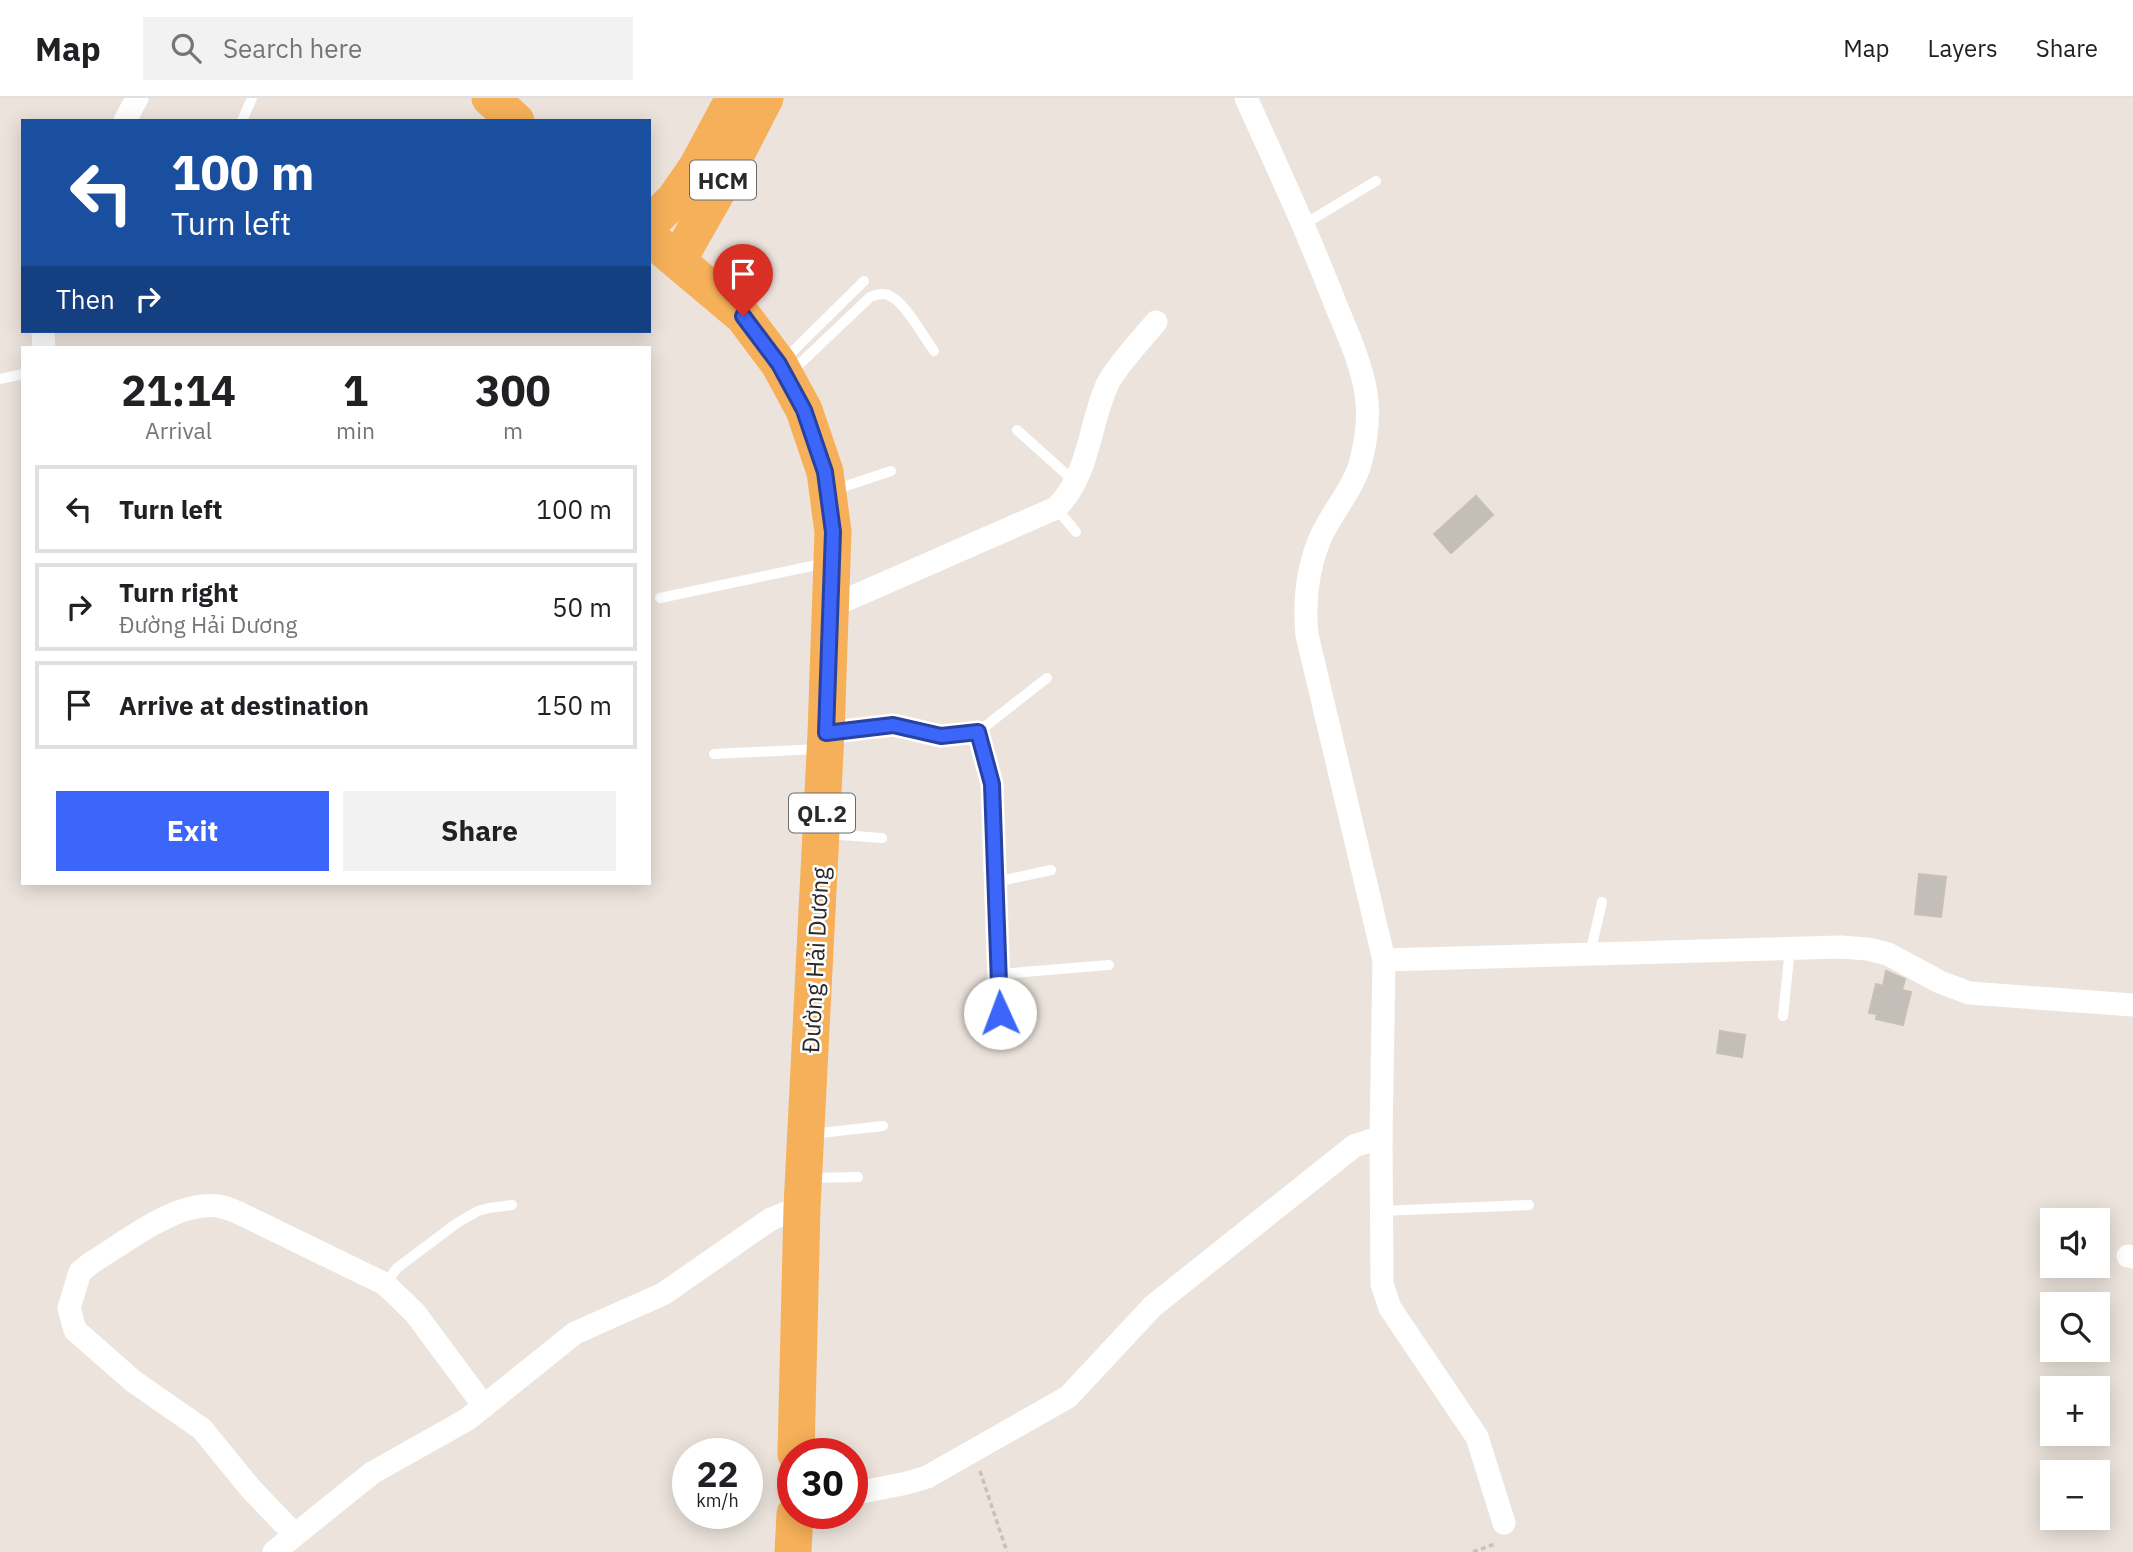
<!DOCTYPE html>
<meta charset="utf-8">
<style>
body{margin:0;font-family:"IBM Plex Sans",sans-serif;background:#f2f2f2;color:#202124;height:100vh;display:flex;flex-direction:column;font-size:26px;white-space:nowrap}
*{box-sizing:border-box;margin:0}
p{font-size:23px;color:#757577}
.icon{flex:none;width:38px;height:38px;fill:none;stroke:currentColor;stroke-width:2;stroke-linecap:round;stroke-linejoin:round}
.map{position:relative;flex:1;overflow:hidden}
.side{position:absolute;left:21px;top:248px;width:630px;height:539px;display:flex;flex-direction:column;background:#fff;border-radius:0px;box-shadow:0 4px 18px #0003}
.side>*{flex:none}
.hud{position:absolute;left:21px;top:21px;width:630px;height:214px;border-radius:0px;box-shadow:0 4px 18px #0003;background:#1a4fa0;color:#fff;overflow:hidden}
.buttons{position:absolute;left:2040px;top:1110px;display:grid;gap:14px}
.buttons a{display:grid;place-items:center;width:70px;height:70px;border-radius:0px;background:#fff;box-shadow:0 4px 18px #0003;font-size:35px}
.speed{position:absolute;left:672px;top:1340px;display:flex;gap:14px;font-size:35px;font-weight:700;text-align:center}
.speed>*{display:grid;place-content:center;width:91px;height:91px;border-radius:50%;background:#fff;box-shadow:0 4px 18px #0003;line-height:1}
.speed small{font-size:18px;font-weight:400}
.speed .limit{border:10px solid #d22;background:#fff;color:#111}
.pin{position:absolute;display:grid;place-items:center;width:60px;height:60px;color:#fff;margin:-72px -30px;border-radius:50% 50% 50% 0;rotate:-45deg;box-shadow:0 0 7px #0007}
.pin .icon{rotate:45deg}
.me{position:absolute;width:77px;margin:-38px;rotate:358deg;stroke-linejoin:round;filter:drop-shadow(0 0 5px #0008)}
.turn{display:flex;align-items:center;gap:24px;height:147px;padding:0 35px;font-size:32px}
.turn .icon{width:91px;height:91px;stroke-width:2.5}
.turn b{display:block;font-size:49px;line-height:60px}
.then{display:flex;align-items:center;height:66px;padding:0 35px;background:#0003;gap:14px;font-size:26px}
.eta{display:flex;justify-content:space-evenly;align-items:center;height:119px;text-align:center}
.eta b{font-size:42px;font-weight:700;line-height:49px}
.primary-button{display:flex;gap:14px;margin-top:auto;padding:14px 35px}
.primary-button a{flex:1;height:80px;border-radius:0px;background:#3c66f9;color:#fff;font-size:28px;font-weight:700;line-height:80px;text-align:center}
.primary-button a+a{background:#f2f2f2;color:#202124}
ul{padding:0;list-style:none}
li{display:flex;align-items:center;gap:21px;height:88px;margin:0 14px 10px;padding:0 21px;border:4px solid #e0e0e0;border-radius:0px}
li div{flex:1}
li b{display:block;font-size:26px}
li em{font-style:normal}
header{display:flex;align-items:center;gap:42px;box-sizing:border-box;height:98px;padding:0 35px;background:#fff;border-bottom:2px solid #e0e0e0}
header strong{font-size:33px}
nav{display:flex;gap:38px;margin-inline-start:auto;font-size:24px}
.search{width:490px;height:63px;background:#f2f2f2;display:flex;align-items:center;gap:18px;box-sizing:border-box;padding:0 24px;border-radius:0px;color:#757577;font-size:26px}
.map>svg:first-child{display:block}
</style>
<header>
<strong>Map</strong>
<div class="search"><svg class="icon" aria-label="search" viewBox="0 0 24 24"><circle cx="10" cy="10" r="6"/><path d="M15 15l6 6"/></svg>Search here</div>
<nav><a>Map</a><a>Layers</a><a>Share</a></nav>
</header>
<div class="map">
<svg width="2133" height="1454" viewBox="0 0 2133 1454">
<rect width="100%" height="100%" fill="#ece4dc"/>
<g fill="#c4beb8" stroke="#c7c0b5" stroke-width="2">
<polygon points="1476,398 1493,417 1451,455 1434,436"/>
<polygon points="1919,776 1946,779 1941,819 1915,816"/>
<polygon points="1886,873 1905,881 1902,892 1911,894 1903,927 1876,921 1877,916 1869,915 1876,886 1883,888"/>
<polygon points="1720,933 1745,937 1742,959 1717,955"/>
</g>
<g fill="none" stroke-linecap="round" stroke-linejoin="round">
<g stroke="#c3c3c3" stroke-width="3.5" stroke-dasharray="5 3.5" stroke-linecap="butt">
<polyline points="980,1373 1007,1454"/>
<polyline points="1473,1454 1497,1445"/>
</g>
<g stroke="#fff" stroke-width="10">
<polyline points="242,23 252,0"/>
<polyline points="1303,127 1376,83"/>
<polyline points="784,262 864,183"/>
<path d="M790 275 870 199C877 196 885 194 892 199 907 208 923 238 934 253"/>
<polyline points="0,281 23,276"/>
<polyline points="1017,332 1075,384"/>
<polyline points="834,392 891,373"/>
<polyline points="1056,410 1076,434"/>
<polyline points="660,500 826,465"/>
<polyline points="978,634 1047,580"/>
<polyline points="714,656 819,651"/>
<polyline points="827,736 882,740"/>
<polyline points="996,784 1051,772"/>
<polyline points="1590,856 1602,804"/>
<polyline points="999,876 1109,867"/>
<polyline points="1783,918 1790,850"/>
<polyline points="812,1036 883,1028"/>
<polyline points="810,1080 858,1079"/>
<polyline points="1381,1113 1529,1107"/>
<polyline points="385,1186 397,1170 457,1125 478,1113 489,1110 512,1107"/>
</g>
<g stroke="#fff" stroke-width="23">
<path d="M1246 0C1277 68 1308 135 1335 205 1347 234 1361 264 1366 295 1369 315 1367 338 1362 358 1356 390 1331 413 1319 443 1307 473 1304 506 1307 537L1384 862 1381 1039 1382 1186 1390 1210 1477 1339 1504 1425"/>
<polyline points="125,23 137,0"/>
<polyline points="43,233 44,250"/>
<path d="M830 509 1056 410C1090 377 1089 325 1108 285 1118 266 1142 241 1156 224"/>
<polyline points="826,635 893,627 941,638 978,634 992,686 1000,915"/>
<polyline points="1384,862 1840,849 1868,851 1888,856 1940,884 1969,895 2133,907"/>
<polyline points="2128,1158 2133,1159"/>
<polyline points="852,1396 907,1385 927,1379 1068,1299 1153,1208 1354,1048 1381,1039"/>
<path d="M295 1437 251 1391 202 1331 133 1283 75 1232 69 1210 80 1174 91 1165C126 1144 175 1103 218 1108 225 1109 232 1112 239 1115L385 1186 415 1215 484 1308"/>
<polyline points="274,1454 372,1375 468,1321 575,1235 663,1196 771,1121 802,1109"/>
</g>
<g stroke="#f6b059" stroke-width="37">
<polyline points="490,0 516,23"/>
<polyline points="649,126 674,102 697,69 734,0"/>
<polyline points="649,139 743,218 779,266 804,312 825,374 833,434 826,635 802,1109 796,1356"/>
<polyline points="678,162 718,92 765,0"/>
<polyline points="793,1454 795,1416"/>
</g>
</g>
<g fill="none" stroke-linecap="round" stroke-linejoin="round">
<g stroke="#2742a2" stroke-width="18">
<polyline id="route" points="743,218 779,266 804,312 825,374 833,434 826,635 893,627 941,638 978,634 992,686 1000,915"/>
</g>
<use href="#route" stroke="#3c66f9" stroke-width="12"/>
</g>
<g text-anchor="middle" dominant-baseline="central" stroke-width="5" stroke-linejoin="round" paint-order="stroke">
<g fill="#fff" stroke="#6a6a6a" stroke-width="2">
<rect x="690" y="62.5" width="66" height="39" rx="5"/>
<rect x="789" y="695.5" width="66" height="39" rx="5"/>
</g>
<g font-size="23" font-weight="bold" fill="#2a2a2a">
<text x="723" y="82">HCM</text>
<text x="822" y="715">QL.2</text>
</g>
<g font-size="24" fill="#2a2a2a" stroke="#fff">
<text transform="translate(815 862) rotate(-87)">Đường Hải Dương</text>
</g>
</g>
</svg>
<div class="buttons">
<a><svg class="icon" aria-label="sound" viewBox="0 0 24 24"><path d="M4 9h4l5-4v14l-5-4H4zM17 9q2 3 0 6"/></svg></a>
<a><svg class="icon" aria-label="search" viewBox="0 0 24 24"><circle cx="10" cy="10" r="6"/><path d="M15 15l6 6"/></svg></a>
<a>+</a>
<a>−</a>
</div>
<div class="speed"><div>22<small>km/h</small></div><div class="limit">30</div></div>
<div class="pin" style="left:743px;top:218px;background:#d93025"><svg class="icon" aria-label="arrive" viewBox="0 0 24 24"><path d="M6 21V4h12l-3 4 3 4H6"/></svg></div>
<svg class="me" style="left:1000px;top:915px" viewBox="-20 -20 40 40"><circle r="19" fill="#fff"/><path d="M0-13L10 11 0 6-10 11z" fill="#3c66f9"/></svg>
<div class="hud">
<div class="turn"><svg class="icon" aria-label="left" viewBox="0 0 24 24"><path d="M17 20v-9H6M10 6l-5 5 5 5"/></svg><div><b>100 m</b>Turn left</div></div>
<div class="then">Then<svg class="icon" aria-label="right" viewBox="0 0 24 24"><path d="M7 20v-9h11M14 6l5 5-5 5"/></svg></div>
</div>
<section class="side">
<div class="eta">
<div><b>21:14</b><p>Arrival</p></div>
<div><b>1</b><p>min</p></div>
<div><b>300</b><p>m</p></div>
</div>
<ul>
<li><svg class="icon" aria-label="left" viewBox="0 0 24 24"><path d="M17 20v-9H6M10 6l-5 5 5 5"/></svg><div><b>Turn left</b></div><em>100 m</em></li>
<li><svg class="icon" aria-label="right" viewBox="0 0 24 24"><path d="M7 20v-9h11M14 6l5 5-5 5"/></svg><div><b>Turn right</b><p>Đường Hải Dương</p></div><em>50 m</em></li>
<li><svg class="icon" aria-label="arrive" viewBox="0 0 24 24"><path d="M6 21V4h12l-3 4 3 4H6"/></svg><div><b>Arrive at destination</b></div><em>150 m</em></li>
</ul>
<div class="primary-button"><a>Exit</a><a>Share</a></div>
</section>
</div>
